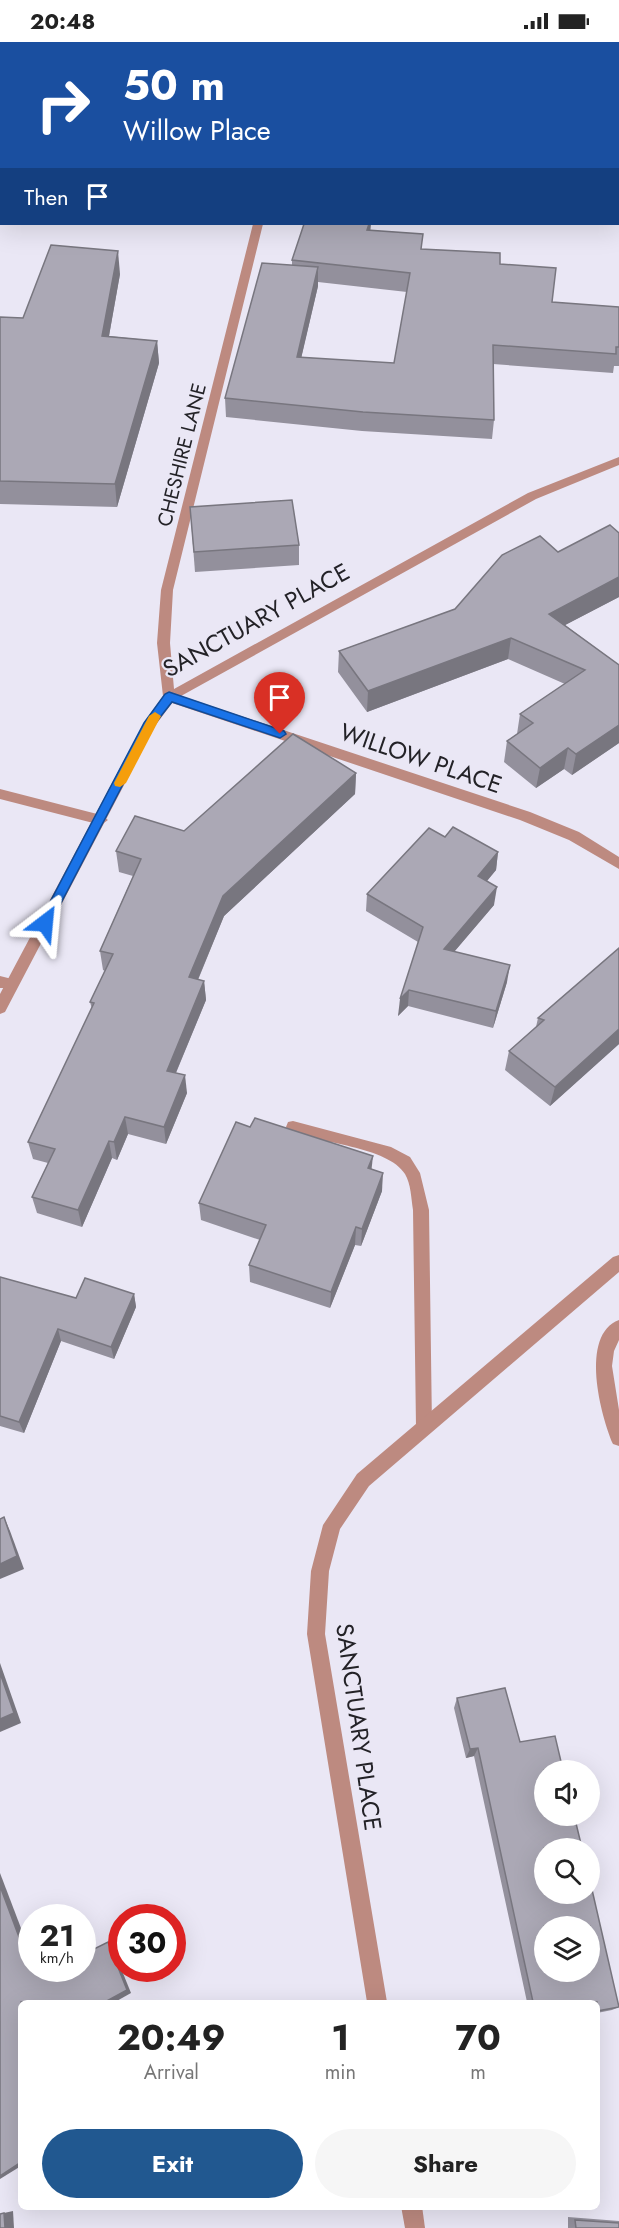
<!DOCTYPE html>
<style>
body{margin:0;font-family:Jost,sans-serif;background:#f6f6f6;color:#222;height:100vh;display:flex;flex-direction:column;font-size:22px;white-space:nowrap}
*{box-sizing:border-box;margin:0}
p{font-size:20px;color:#767676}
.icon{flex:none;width:33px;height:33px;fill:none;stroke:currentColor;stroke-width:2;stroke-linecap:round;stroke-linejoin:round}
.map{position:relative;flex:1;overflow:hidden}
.sheet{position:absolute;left:18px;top:1958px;width:582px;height:210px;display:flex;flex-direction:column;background:#fff;border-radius:9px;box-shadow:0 6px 24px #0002}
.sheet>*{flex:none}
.top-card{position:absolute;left:0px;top:0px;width:620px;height:183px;box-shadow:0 6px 24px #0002;background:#1a4fa0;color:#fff;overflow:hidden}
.buttons{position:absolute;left:534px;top:1718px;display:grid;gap:12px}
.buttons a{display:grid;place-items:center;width:66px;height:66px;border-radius:50%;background:#fff;box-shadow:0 6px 24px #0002;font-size:30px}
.speed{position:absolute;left:18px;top:1862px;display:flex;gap:12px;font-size:30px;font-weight:700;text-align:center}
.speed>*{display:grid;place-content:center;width:78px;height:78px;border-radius:50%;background:#fff;box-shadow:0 6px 24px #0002;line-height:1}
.speed small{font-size:15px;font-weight:400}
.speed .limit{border:9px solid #d22;background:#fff;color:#111}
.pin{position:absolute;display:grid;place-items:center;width:51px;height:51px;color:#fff;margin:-62px -26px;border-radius:50% 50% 50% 0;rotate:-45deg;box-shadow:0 0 6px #0007}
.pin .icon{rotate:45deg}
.me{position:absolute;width:66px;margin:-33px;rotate:29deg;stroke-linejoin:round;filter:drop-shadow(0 0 4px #0008)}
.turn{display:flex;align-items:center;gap:21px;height:126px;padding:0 24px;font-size:27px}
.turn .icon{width:78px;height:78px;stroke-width:2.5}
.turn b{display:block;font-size:42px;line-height:51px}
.then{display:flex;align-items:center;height:57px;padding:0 24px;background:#0003;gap:12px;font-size:22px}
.eta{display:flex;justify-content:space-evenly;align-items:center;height:102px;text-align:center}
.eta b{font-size:36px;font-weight:700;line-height:42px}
.action{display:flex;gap:12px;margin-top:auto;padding:12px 24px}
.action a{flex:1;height:69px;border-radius:36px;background:#215890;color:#fff;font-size:24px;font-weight:700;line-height:69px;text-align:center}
.action a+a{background:#f6f6f6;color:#222}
.status{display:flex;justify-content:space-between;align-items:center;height:42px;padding:0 30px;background:#fff;direction:ltr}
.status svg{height:16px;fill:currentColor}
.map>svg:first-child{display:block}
</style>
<div class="status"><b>20:48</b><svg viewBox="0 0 49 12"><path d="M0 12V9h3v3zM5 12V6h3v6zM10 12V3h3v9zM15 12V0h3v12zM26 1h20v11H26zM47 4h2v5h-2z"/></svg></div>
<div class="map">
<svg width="619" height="2186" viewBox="0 0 619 2186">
<rect width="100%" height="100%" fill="#eae7f5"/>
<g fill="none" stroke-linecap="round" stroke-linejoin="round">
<g fill="#bd8a80" fill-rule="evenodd">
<polygon points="0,747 101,773 108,778 101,783 0,757"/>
<polygon points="0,934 16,938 18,942 16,946 0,946"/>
<path d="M293 1079 391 1105 410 1115 420 1131 429 1168 432 1385 430 1391 424 1393 418 1391 416 1385 413 1168C411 1156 411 1142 405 1132 389 1105 317 1100 288 1090L286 1085 288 1080Z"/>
<path d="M619 1278V1298L614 1309 612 1324 619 1368V1404L613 1402C601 1374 579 1293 619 1278Z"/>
</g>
<g fill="#bd8a80" fill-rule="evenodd">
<polygon points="253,182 263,182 173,548 170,601 174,647 528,451 619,415 619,423 536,457 181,654 530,770 579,790 619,815 619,827 569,798 520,778 172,661 155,684 5,970 0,972 0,952 144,681 163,654 157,601 161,548"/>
<polygon points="619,1213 619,1230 369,1444 340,1487 329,1529 325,1592 387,1960 367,1960 307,1592 311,1529 323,1483 357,1432 613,1215"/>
<polygon points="401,2164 422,2164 425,2186 405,2186"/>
</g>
<g fill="#a35b4d" fill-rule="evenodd">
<rect x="618" y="7" width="1" height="6"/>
<rect x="0" y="68" width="2" height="6"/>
</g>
</g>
<g fill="#93909c" fill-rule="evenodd">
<polygon points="0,0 2,2 2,25 0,25"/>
<polygon points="288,0 341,0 341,2 289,2"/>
<polygon points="618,98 619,98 619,146 618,144"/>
<path d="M370 188 422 207 500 222 552 260 619 265V324H614L613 331 493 322 494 378 492 397 362 389 226 375 225 356 292 223V218ZM318 240 407 250 394 321 301 316 318 244Z"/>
<polygon points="120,232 109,294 157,299 159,321 117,465 0,462 0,275 23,276"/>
<polygon points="190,465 299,503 299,523 195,530"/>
<polygon points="619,491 619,555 565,583 619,623 619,701 572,733 564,727 536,746 504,720 507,699 517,692 520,672 565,642 508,617 367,670 338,630 339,609 455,567 558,510"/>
<polygon points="356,731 355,752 224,874 198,938 204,939 206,958 176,1031 187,1051 166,1102 128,1092 117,1118 112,1116 82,1185 37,1171 32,1155 48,1121 33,1117 28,1100 92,967 90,960 105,929 103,928 100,909 133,834 119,830 116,809 184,789"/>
<polygon points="445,795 498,810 496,828 487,839 494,863 454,910 507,940 493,986 408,964 398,974 418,900 366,869 367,852"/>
<polygon points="619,906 619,1002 550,1064 505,1028 509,1009 536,985 538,976"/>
<polygon points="372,1127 382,1149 361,1204 355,1203 330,1266 250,1240 249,1223 260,1198 201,1178 199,1161"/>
<polygon points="0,1235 76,1256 134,1252 136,1265 114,1317 61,1299 24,1391 0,1384"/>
<polygon points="457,1656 520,1700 619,1965 612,1968 597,1971 597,1960 527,1960 474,1714 466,1716 454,1666"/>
<polygon points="568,2175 619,2179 619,2186 568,2186"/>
</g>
<g fill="#78767f">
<polygon points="369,182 371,182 370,192 367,188"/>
<polygon points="118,209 120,232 105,316 102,294"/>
<polygon points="318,225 318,244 297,334 297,315"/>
<polygon points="157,299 159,321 117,465 115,442"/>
<polygon points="619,535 619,555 546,593 549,572"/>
<polygon points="511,596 508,617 367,670 368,649"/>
<polygon points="619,683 619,701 572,733 576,712"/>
<polygon points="568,706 564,727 536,746 540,726"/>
<polygon points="356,731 355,752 224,874 191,954 189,935 223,854"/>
<polygon points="498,810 496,828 476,852 478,834"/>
<polygon points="497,845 494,863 442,924 444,907"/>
<polygon points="510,923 507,940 493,986 496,969"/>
<polygon points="204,939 206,958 169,1047 167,1029"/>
<polygon points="409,948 408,964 398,974 400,957"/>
<polygon points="619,987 619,1002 550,1064 555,1045"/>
<polygon points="185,1033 187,1051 166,1102 164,1085"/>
<polygon points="125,1075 128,1092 117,1118 114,1100"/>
<polygon points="109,1099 112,1116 82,1185 78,1168"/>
<polygon points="373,1114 371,1132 368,1126"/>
<polygon points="383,1131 382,1149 361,1204 362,1187"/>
<polygon points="356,1185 355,1203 330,1266 331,1250"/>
<polygon points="134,1252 136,1265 114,1317 111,1305"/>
<polygon points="58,1287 61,1299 24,1391 19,1380"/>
<polygon points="4,1475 10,1489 24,1527 0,1537 0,1522"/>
<polygon points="0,1621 21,1681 0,1690"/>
<polygon points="478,1706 474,1714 466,1716 470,1707"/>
<polygon points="0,1831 32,1915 25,1911 0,1844"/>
<polygon points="108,1900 112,1904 131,1951 115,1960 105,1960"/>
<polygon points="21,2120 21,2124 0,2137 0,2134"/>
<polygon points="13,2169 14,2186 5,2186 4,2171"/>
</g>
<g fill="#aba8b5" stroke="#78767f" stroke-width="1.5" fill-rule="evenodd">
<polygon points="0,0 75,0 75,1 71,2 2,2 2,7 0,8"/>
<polygon points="618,98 619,98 619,117 618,114"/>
<polygon points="304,182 369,182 367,188 423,192 421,207 500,211 500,222 556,226 552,260 619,265 619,305 616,305 616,312 493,303 494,378 363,370 225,356 262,221 318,225 297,315 394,321 410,231 292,218"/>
<polygon points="51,203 118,209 102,294 157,299 115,442 0,439 0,275 23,276"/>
<polygon points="292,458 299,503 194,510 190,465"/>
<polygon points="610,483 619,491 619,535 549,572 619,623 619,683 576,712 568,706 540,726 507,699 533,681 520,672 585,628 511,596 368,649 339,609 455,567 502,513 540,494 558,510"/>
<polygon points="293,692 356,731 223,854 189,935 204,939 167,1029 185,1033 164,1085 125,1075 114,1100 109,1099 78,1168 32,1155 55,1107 28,1100 94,961 90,960 113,912 100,909 141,817 116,809 135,774 184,789"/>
<polygon points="453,785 498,810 478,834 497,845 444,907 510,923 496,969 409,948 400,957 423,885 367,852 429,786 445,795"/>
<polygon points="619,906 619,987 555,1045 509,1009 544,978 538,976"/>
<polygon points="255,1076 373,1114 368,1126 383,1131 362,1187 356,1185 331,1250 249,1223 266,1183 199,1161 236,1080 250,1085"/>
<polygon points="0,1235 76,1256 85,1236 134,1252 111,1305 58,1287 19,1380 0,1374"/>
<polygon points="4,1475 17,1514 0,1522 0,1477"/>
<polygon points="0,1631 14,1671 0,1677"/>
<path d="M505 1646 520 1700 555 1694 563 1728H544V1773H574L582 1806H544V1851H590V1839L619 1965 597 1969V1960H533L478 1706 470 1707 457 1656ZM544 1884H590V1929H544Z"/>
<polygon points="0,1844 25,1911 32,1908 32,1926 52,1926 53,1929 59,1926 82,1926 82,1913 108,1900 127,1948 105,1960 21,1960 21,2120 0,2134"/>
<polygon points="4,2171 5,2186 0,2186 0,2172"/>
<polygon points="575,2178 619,2181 619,2186 576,2186"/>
</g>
<polygon fill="#1a73e8" stroke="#114b97" stroke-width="1.5" points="169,650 284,689 286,692 280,696 172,660 154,683 49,884 41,884 39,881 144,681 165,652"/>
<polygon fill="#f59e0b" points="155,670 161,674 126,741 120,745 115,744 114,741 149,674"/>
<g text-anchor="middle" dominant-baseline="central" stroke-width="4.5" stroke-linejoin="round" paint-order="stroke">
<g font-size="20" fill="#232227" stroke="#eae7f5">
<text transform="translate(182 413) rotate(-76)">CHESHIRE LANE</text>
</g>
<g font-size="24" fill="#232227" stroke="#eae7f5">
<text transform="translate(256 578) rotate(-29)">SANCTUARY PLACE</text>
<text transform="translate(421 716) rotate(19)">WILLOW PLACE</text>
<text transform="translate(359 1685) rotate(82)">SANCTUARY PLACE</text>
</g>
</g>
</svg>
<div class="buttons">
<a><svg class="icon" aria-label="sound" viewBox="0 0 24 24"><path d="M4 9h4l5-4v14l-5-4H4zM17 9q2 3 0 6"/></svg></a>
<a><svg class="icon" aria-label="search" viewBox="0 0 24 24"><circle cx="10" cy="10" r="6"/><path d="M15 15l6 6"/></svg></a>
<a><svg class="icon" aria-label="layers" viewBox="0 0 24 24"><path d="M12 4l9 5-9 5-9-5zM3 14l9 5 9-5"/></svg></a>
</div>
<div class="speed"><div>21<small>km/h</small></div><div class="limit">30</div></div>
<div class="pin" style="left:280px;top:692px;background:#d93025"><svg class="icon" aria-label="arrive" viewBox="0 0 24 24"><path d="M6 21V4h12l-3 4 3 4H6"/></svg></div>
<svg class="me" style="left:45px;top:881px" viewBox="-20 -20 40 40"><path d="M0-17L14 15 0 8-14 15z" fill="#1a73e8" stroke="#fff" stroke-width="4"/></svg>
<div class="top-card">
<div class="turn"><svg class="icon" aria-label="right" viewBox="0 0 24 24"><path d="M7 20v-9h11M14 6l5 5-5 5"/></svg><div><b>50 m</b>Willow Place</div></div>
<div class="then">Then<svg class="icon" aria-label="arrive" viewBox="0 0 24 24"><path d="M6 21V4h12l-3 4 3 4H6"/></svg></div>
</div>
<section class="sheet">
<div class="eta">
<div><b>20:49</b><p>Arrival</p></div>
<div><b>1</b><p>min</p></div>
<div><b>70</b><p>m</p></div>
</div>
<div class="action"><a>Exit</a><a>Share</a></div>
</section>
</div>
